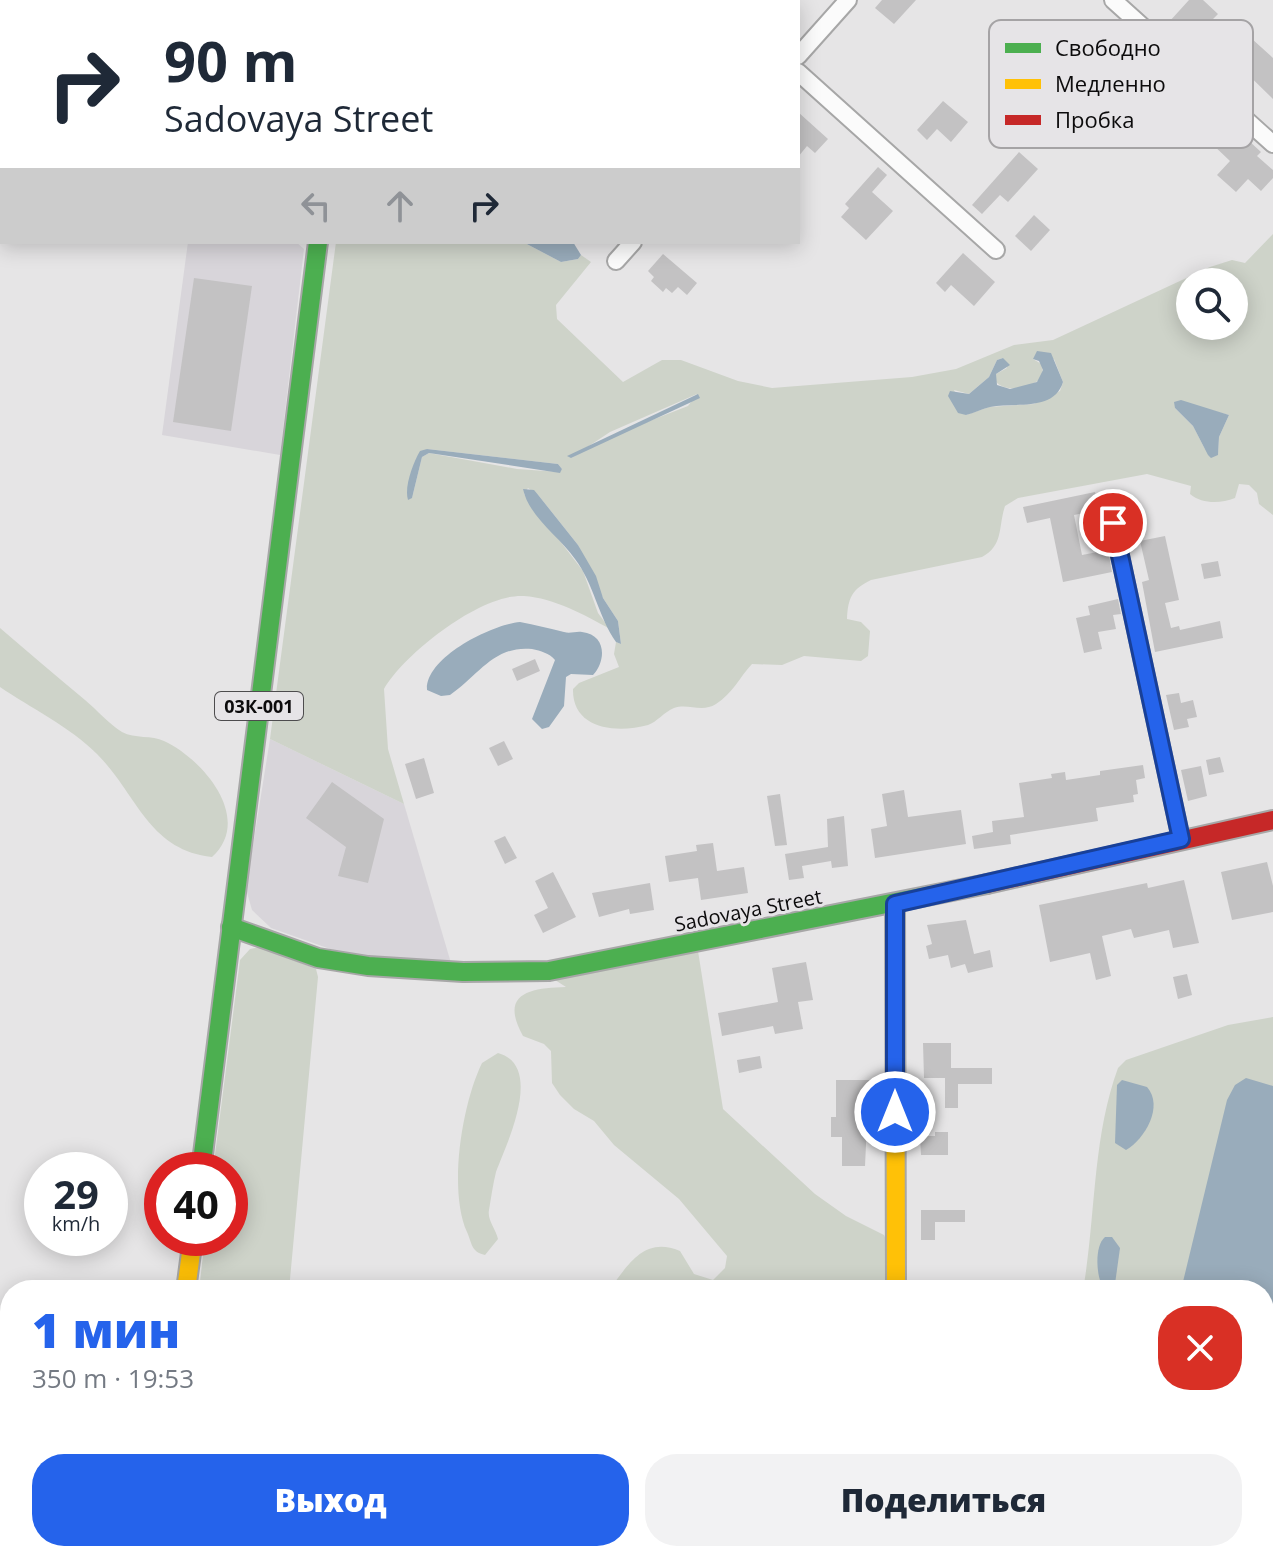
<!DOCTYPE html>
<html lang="ru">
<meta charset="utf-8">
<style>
body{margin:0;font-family:"Open Sans",sans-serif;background:#f2f2f3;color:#1f2937;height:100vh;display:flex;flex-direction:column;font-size:30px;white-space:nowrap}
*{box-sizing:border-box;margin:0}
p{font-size:26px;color:#747a83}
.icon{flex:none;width:44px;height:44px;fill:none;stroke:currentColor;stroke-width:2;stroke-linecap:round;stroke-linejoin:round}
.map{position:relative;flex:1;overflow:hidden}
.panel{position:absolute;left:0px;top:1280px;width:1274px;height:282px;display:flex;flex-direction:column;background:#fff;border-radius:32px 32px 0 0;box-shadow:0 4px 20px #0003}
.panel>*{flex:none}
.top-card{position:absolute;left:0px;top:0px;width:800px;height:244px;box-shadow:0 4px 20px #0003;background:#fff;color:#1f2937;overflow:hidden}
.tools{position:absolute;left:1176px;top:268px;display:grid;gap:16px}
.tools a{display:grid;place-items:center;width:72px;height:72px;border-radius:50%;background:#fff;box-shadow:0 4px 20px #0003;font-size:40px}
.speed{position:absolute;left:24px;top:1152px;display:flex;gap:16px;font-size:40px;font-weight:700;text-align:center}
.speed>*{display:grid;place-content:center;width:104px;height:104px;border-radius:50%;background:#fff;box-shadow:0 4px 20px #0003;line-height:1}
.speed small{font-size:20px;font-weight:400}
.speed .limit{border:12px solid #d22;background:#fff;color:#111}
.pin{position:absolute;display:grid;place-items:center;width:68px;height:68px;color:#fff;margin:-34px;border:4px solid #fff;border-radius:50%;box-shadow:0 2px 8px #0007}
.me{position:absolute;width:88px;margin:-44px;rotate:0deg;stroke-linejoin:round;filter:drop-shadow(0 0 6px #0008)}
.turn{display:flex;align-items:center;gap:28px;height:168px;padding:0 32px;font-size:36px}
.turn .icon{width:104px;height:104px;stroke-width:2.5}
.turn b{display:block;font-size:56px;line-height:68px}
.lanes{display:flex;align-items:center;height:76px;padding:0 32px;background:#0003;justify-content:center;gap:40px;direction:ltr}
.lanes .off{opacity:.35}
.round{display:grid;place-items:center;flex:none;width:84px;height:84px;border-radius:32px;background:#f2f2f3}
.headline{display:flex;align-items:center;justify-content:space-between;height:136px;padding:0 32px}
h1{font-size:48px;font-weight:800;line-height:60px;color:#2563eb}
.cta{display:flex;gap:16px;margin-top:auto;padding:16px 32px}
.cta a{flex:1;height:92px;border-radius:32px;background:#2563eb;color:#fff;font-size:32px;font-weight:800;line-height:92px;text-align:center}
.cta a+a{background:#f2f2f3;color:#1f2937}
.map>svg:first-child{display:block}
</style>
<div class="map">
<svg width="1273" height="1561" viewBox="0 0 1273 1561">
<rect width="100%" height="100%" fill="#e6e5e6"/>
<g fill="#d8d5da">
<polygon points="188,242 296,242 304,249 280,455 162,435"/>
<polygon points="270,739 404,804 451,963 350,956 271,928 252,910 246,889"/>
</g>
<g fill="#ced3c9" fill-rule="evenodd">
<polygon points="70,0 336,0 69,2"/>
<polygon points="367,0 489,0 367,2"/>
<path d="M1273 234V515L1259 504 1257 493 1249 485 1239 484 1235 498C1220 504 1202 504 1190 494L1191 486 1147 474 1018 498 1005 506C998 527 1004 545 982 557L871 580C852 589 848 598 847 619L861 622 870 631 868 656 861 661 804 656 782 665 752 664C739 678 733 693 716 704 702 713 688 703 674 708 664 712 657 722 648 725 616 734 572 729 573 689L579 683 619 667 614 654 616 642 621 644 618 621 603 598 578 545 539 496 528 488 524 494 583 571 598 613 610 629C585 615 554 598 524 596 481 593 404 654 384 689L388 749 404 804 270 739 336 242H523L561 262 578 259 581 255 591 262 556 305 557 319 623 382 662 360H681L738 381 772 388 912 377 956 369 1014 345 1053 340 1210 267 1232 260 1245 263ZM1190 282H1234V326H1190ZM1003 358 1007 368 996 374 995 381C1007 394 1030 388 1042 378L1043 365 1033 359H1054L1063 382 1060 391 1034 404 989 407 966 415 954 390 969 394 989 377 997 360ZM697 394 688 406 611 436 571 458 610 432ZM1199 407 1229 415 1219 437 1218 454 1205 449 1193 426 1175 408ZM427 449 558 464 562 469 560 472 517 469 429 453 422 457 412 498 416 459Z"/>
<path d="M0 628C28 652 56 676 85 700 97 710 109 724 122 732 135 739 152 735 164 741 203 759 254 819 212 857 148 850 137 794 97 754 70 727 31 708 0 687Z"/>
<polygon points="260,947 316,969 318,977 289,1290 199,1290 205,1238 230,1238 230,1170 213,1170 240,960 250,949"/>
<path d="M698 951 723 1109 815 1194 846 1216 884 1235 888 1244 889 1290H609C629 1264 644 1236 680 1251L694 1274 713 1280 725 1268 727 1256 679 1199 614 1145 594 1121 574 1109 560 1095 552 1083 551 1051 544 1044 523 1036C499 993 530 988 566 987L552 978Z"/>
<path d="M1273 1017V1561H581L557 1552H1264V1290H1083C1096 1217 1092 1139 1118 1068L1126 1060 1228 1025Z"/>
<path d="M498 1053C545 1066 506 1145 496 1172 493 1184 491 1198 489 1210 487 1220 496 1229 498 1239L485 1255C471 1252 472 1243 467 1232 448 1190 462 1104 482 1063Z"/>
<polygon points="167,1552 267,1552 268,1561 166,1561"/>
</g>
<g fill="#99acbb">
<polygon points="523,242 573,242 581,255 578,259 561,262"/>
<path d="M1037 351 1051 353 1063 382C1054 412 1014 402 990 407 982 409 974 413 966 415L958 413 948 396 950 391 969 394 989 377 997 360 1003 358 1010 365 996 374 997 385 1010 389 1037 382 1043 370 1039 361 1033 359Z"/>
<polygon points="698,394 700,398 571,458 567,456"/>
<polygon points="1181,400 1229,415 1219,437 1218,455 1211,458 1208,455 1193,426 1175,408 1174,402"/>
<path d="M427 449 558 464 562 469 560 473 429 453 422 457 412 498 408 500C404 487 413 463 420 451Z"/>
<path d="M523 489 534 490 539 496 578 545 596 576 603 598 618 621 621 644 616 642C599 618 593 582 575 559 559 536 529 517 523 489Z"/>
<path d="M520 622C535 625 549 628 564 632 570 634 576 631 582 632 607 635 606 661 593 675L571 674 566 677 564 706 549 727 542 729 532 719 555 660C549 653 541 651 532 649 494 645 478 676 450 695L441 696 427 690C425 657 493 624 520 622Z"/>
<polygon points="1246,1078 1273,1086 1273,1340 1264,1338 1264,1290 1181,1290 1227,1100 1235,1085"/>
<path d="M1122 1080 1147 1087C1164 1106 1145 1139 1126 1150L1115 1143 1117 1085Z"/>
<path d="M1105 1237H1112L1120 1248 1115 1284 1111 1289H1104C1096 1278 1094 1246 1105 1237Z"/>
<polygon points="1264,1444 1273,1446 1273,1541 1264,1539"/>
<polygon points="938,1552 991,1552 1019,1561 929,1561"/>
</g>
<g fill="#c3c2c3">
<polygon points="882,0 916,0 894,24 875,8"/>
<polygon points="1189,0 1203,0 1218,14 1211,21 1232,39 1241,29 1273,58 1273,99 1229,56 1217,69 1169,22"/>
<polygon points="943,101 968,122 951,142 937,129 927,140 917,130"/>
<polygon points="1212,107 1261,152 1257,156 1273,170 1273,178 1261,191 1248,179 1236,192 1217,175 1230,161 1210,142 1204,149 1187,134"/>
<polygon points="798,112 828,139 815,153 807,146 798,157"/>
<polygon points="1019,152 1038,169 1008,202 1000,195 982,214 972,205"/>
<polygon points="878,167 887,175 872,192 893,211 866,240 841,217 849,208 845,204"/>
<polygon points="1034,215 1050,230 1031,251 1015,236"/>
<polygon points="963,253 995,282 974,306 951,285 945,292 936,283"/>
<polygon points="663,254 697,283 687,295 678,287 672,293 666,288 663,292 651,281 654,277 648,271"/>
<polygon points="194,278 252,286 231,431 173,422"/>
<polygon points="1095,492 1099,510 1074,515 1082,555 1108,550 1112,572 1063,582 1050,518 1027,523 1023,507"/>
<polygon points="1165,536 1179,600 1165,603 1171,628 1179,626 1180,630 1220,621 1223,638 1155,652 1142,582 1149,580 1140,541"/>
<polygon points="1218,561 1221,576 1204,579 1201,564"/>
<polygon points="1118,599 1121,614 1113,615 1116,629 1098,632 1102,649 1084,653 1076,618 1090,615 1088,606"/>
<polygon points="535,659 540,671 517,681 512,669"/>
<polygon points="1179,693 1181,703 1193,700 1197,717 1187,719 1189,727 1174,730 1166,695"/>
<polygon points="504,741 513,759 498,766 489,748"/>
<polygon points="1220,757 1224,772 1209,775 1206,760"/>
<polygon points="424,758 434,793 416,799 405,764"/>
<polygon points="1143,765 1145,778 1136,780 1138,794 1133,795 1134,802 1096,808 1098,821 1010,835 1011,844 974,849 972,836 993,832 992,821 1024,817 1019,783 1052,778 1051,774 1065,772 1066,780 1100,775 1100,771"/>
<polygon points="1201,766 1207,796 1188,801 1181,770"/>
<polygon points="332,782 384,819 368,883 338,876 346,847 306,818"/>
<polygon points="904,790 908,817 961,810 966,844 875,858 871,829 887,826 882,794"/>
<polygon points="780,794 787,845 775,846 767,796"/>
<polygon points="844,816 848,866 832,868 831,861 802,866 804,878 789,880 785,854 828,847 827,819"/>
<polygon points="505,836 517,858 505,864 494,841"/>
<polygon points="713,843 717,871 744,867 748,893 701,900 698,878 669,882 665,856 697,851 696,845"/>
<polygon points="1267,862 1273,886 1273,912 1232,920 1221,872"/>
<polygon points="553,872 576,917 543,933 534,915 548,908 535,881"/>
<polygon points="1184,880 1199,943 1173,948 1169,930 1134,938 1131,929 1102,936 1111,976 1096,980 1090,953 1050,962 1039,905 1147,883 1148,888"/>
<polygon points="650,883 654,910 630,914 629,909 599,917 592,893"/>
<polygon points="966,920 974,954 990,950 993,967 968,973 965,964 951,968 948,955 929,959 926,946 932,944 927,925"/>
<polygon points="806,962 813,1000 798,1002 803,1029 775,1034 773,1026 722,1036 718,1013 778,1002 772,968"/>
<polygon points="1187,974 1192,995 1178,999 1173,977"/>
<polygon points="923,1043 951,1043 951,1068 992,1068 992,1084 958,1084 958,1108 945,1108 945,1078 924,1078"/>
<polygon points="760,1056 762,1068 739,1073 737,1060"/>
<polygon points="836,1080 869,1080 865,1166 842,1166 842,1137 831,1137 831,1117 836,1117"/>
<polygon points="935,1132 948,1132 948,1155 921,1155 920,1136 935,1136"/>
<polygon points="921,1210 965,1210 965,1222 935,1222 935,1240 921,1240"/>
</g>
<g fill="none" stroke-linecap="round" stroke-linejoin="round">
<g stroke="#a7a7a7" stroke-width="20">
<g id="street">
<polyline points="766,0 768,2"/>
<polyline points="1113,0 1273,144"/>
<polyline points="498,2 500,0"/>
<polyline points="798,56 848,0"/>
<polyline points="798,72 996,250"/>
<polyline points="616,261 633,242"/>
<polyline points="1113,523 1181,839"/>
</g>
</g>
<g stroke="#a7a7a7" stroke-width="22">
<g id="fast">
<polyline points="352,0 352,2"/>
<polyline points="231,927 318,958 368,966 463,972 549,971 987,884"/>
<polyline points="201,1170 318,242"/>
<polyline points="153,1561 155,1552"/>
</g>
</g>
<g stroke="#a7a7a7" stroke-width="22">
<g id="slow">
<polyline points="895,904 896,1290"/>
<polyline points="186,1290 193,1238"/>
</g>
</g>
<g stroke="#a7a7a7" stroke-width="22">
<polyline id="jam" points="987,884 1273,820"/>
</g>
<use href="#street" stroke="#fbfbfb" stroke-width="16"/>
<use href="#fast" stroke="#4caf50" stroke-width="18"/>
<use href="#slow" stroke="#ffc107" stroke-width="18"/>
<use href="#jam" stroke="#c62828" stroke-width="18"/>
</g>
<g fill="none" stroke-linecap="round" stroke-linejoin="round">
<g stroke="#184099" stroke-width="20">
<polyline id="route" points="895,1112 895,904 1181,839 1113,523"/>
</g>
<use href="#route" stroke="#2563eb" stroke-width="14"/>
</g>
<g text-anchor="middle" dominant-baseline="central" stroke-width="6" stroke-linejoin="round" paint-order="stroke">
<rect fill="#e6e4e7" stroke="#4d4c4e" stroke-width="2" x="215" y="692" width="88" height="28" rx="6"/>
<g font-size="18" font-weight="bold" fill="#0c0b0c">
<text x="259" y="706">03К-001</text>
</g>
<g font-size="20" fill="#0c0b0c" stroke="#e6e4e7">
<text transform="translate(748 910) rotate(-11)">Sadovaya Street</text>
</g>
</g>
<rect x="989" y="20" width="264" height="128" rx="12" fill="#e6e4e7" stroke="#a5a3a5" stroke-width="2"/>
<rect x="1005" y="43" width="36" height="10" fill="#4caf50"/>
<rect x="1005" y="79" width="36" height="10" fill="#ffc107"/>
<rect x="1005" y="115" width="36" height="10" fill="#c62828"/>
<g font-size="22" fill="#0c0b0c">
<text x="1055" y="56">Свободно</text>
<text x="1055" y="92">Медленно</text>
<text x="1055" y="128">Пробка</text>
</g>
</svg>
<div class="tools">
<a><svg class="icon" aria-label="search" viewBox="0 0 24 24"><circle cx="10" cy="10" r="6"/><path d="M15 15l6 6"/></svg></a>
</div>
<div class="speed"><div>29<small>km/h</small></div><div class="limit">40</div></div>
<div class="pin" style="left:1113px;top:523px;background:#d93025"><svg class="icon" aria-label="arrive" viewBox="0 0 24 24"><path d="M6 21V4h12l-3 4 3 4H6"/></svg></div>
<svg class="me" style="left:895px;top:1112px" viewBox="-20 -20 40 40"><circle r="17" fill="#2563eb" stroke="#fff" stroke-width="3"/><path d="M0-11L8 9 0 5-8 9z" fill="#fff"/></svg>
<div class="top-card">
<div class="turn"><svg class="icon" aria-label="right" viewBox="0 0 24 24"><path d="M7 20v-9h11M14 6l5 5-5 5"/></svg><div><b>90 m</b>Sadovaya Street</div></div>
<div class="lanes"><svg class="icon off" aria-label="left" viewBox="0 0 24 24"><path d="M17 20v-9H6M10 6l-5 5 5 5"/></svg><svg class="icon off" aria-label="ahead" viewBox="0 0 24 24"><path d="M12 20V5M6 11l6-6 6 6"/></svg><svg class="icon" aria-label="right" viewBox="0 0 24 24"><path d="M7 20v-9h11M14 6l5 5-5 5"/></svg></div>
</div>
<section class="panel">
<div class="headline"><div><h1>1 мин</h1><p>350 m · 19:53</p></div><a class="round" style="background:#d93025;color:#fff"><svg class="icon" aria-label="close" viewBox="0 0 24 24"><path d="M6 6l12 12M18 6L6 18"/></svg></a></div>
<div class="cta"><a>Выход</a><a>Поделиться</a></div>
</section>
</div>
